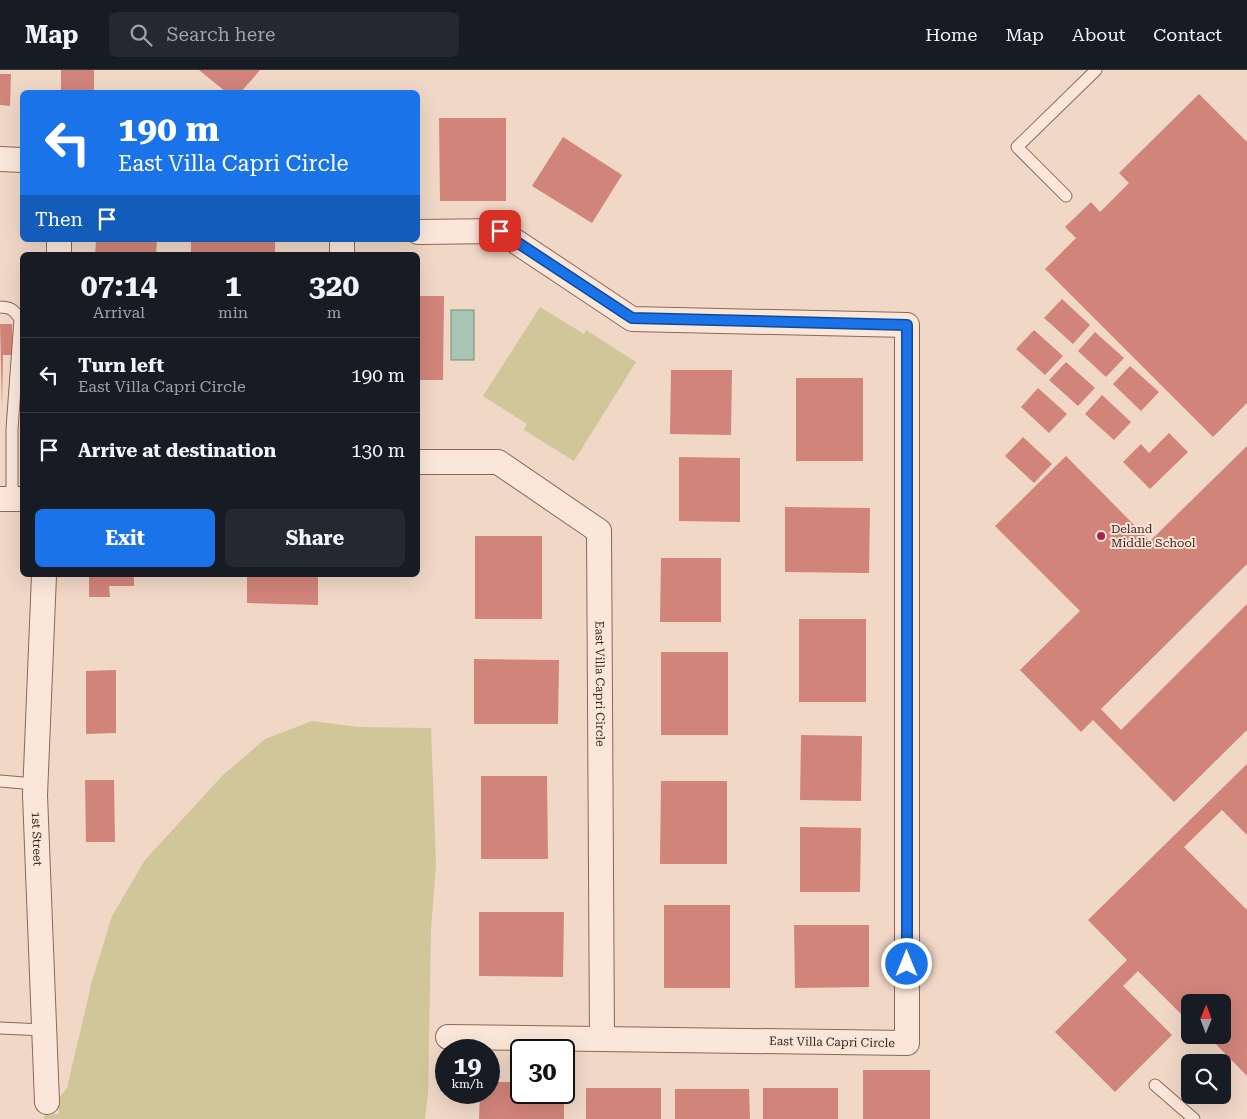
<!DOCTYPE html>
<style>
body{margin:0;font-family:"Roboto Serif",serif;background:#242831;color:#f1f3f6;height:100vh;display:flex;flex-direction:column;font-size:19px;white-space:nowrap}
*{box-sizing:border-box;margin:0}
p{font-size:16px;color:#9ea1a6}
.icon{flex:none;width:28px;height:28px;fill:none;stroke:currentColor;stroke-width:2;stroke-linecap:round;stroke-linejoin:round}
.map{position:relative;flex:1;overflow:hidden}
.panel{position:absolute;left:20px;top:182px;width:400px;height:325px;display:flex;flex-direction:column;background:#171b24;border-radius:8px;box-shadow:0 5px 20px #0002}
.panel>*{flex:none}
.guide{position:absolute;left:20px;top:20px;width:400px;height:152px;border-radius:8px;box-shadow:0 5px 20px #0002;background:#1a73e8;color:#fff;overflow:hidden}
.needle{width:32px;rotate:1deg}
.fabs{position:absolute;left:1181px;top:924px;display:grid;gap:10px}
.fabs a{display:grid;place-items:center;width:50px;height:50px;border-radius:8px;background:#171b24;box-shadow:0 5px 20px #0002;font-size:25px}
.speed{position:absolute;left:435px;top:969px;display:flex;gap:10px;font-size:25px;font-weight:700;text-align:center}
.speed>*{display:grid;place-content:center;width:65px;height:65px;border-radius:50%;background:#171b24;box-shadow:0 5px 20px #0002;line-height:1}
.speed small{font-size:12px;font-weight:400}
.speed .limit{border:2px solid #111;border-radius:8px;background:#fff;color:#111}
.pin{position:absolute;display:grid;place-items:center;width:42px;height:42px;color:#fff;margin:-21px;border-radius:10px;box-shadow:0 2px 8px #0006}
.me{position:absolute;width:55px;margin:-28px;rotate:0deg;stroke-linejoin:round;filter:drop-shadow(0 0 4px #0008)}
.turn{display:flex;align-items:center;gap:18px;height:105px;padding:0 15px;font-size:22px}
.turn .icon{width:65px;height:65px;stroke-width:2.5}
.turn b{display:block;font-size:35px;line-height:42px}
.then{display:flex;align-items:center;height:48px;padding:0 15px;background:#0003;gap:10px;font-size:19px}
.eta{display:flex;justify-content:space-evenly;align-items:center;height:85px;text-align:center}
.eta b{font-size:30px;font-weight:700;line-height:35px}
.button{display:flex;gap:10px;margin-top:auto;padding:10px 15px}
.button a{flex:1;height:58px;border-radius:8px;background:#1a73e8;color:#fff;font-size:20px;font-weight:700;line-height:58px;text-align:center}
.button a+a{background:#242831;color:#f1f3f6}
ul{padding:0;list-style:none}
li{display:flex;align-items:center;gap:15px;height:75px;padding:0 15px;border-top:1px solid #363941}
li div{flex:1}
li b{display:block;font-size:19px}
li em{font-style:normal}
header{display:flex;align-items:center;gap:30px;box-sizing:border-box;height:70px;padding:0 25px;background:#171b24;border-bottom:1px solid #363941}
header strong{font-size:24px}
nav{display:flex;gap:28px;margin-inline-start:auto;font-size:18px}
.search{width:350px;height:45px;background:#242831;display:flex;align-items:center;gap:12px;box-sizing:border-box;padding:0 18px;border-radius:8px;color:#9ea1a6;font-size:19px}
.map>svg:first-child{display:block}
</style>
<header>
<strong>Map</strong>
<div class="search"><svg class="icon" aria-label="search" viewBox="0 0 24 24"><circle cx="10" cy="10" r="6"/><path d="M15 15l6 6"/></svg>Search here</div>
<nav><a>Home</a><a>Map</a><a>About</a><a>Contact</a></nav>
</header>
<div class="map">
<svg width="1247" height="1049" viewBox="0 0 1247 1049">
<rect width="100%" height="100%" fill="#f1d7c6"/>
<g fill="#d0c699">
<polygon points="540,237 584,264 586,260 636,292 574,391 524,360 527,354 483,326"/>
<polygon points="312,651 358,657 431,658 436,794 431,860 428,1024 425,1049 42,1049 46,1045 59,1044 58,1029 67,1018 92,911 112,846 145,790 222,706 265,669"/>
</g>
<rect fill="#a8c4b3" stroke="#6e947e" x="451" y="240" width="23" height="50"/>
<g fill="#d1847a">
<rect x="61" y="0" width="33" height="22"/>
<polygon points="199,0 260,0 241,22 226,22"/>
<polygon points="0,4 11,4 10,36 0,35"/>
<polygon points="1199,24 1247,72 1247,333 1213,367 1045,199 1076,168 1065,157 1091,132 1100,142 1129,113 1119,103"/>
<polygon points="439,48 506,48 506,131 440,131"/>
<polygon points="563,67 622,105 592,153 532,116"/>
<polygon points="96,170 157,170 156,185 95,185"/>
<rect x="191" y="170" width="84" height="15"/>
<polygon points="418,226 444,226 443,310 418,310"/>
<polygon points="1062,229 1090,255 1073,274 1044,248"/>
<polygon points="0,254 12,254 13,285 3,285 2,338"/>
<polygon points="1034,260 1063,286 1045,305 1016,279"/>
<polygon points="1095,262 1124,288 1106,307 1078,281"/>
<polygon points="1066,292 1095,318 1078,336 1049,310"/>
<polygon points="1130,296 1159,322 1141,341 1113,314"/>
<polygon points="671,300 732,300 731,365 670,364"/>
<rect x="796" y="308" width="67" height="83"/>
<polygon points="1038,318 1067,344 1049,363 1021,337"/>
<polygon points="1102,325 1131,352 1114,370 1085,344"/>
<polygon points="1169,363 1188,382 1150,419 1123,392 1141,374 1149,383"/>
<polygon points="1023,367 1052,394 1034,413 1005,386"/>
<polygon points="1247,376 1247,494 1101,639 1121,660 1247,534 1247,660 1174,732 1093,650 1081,662 1020,600 1080,541 995,456 1066,386 1150,471"/>
<polygon points="679,387 740,388 740,452 679,451"/>
<polygon points="785,437 870,438 869,503 785,502"/>
<rect x="475" y="466" width="67" height="83"/>
<polygon points="661,488 721,488 721,552 660,552"/>
<polygon points="89,505 134,505 134,516 109,516 110,527 89,527"/>
<polygon points="247,505 318,505 318,535 247,533"/>
<rect x="799" y="549" width="67" height="83"/>
<rect x="661" y="582" width="67" height="83"/>
<polygon points="474,589 559,590 558,654 474,654"/>
<polygon points="116,600 116,663 86,664 86,601"/>
<polygon points="801,665 862,666 861,731 800,730"/>
<polygon points="1247,694 1247,765 1222,740 1184,777 1247,840 1247,1006 1207,965 1222,965 1222,932 1190,932 1190,953 1138,901 1123,916 1172,965 1115,1022 1055,962 1127,890 1088,850"/>
<polygon points="481,706 547,706 548,789 481,789"/>
<polygon points="85,710 114,710 115,772 86,772"/>
<polygon points="661,711 727,711 727,794 660,794"/>
<polygon points="800,757 861,758 860,822 800,822"/>
<rect x="664" y="835" width="66" height="83"/>
<polygon points="479,842 564,842 563,907 479,906"/>
<polygon points="794,855 869,855 869,917 795,918"/>
<rect x="863" y="1000" width="67" height="49"/>
<polygon points="489,1012 521,1012 521,1022 564,1022 564,1049 479,1049 480,1022 489,1022"/>
<rect x="586" y="1018" width="75" height="31"/>
<rect x="763" y="1018" width="75" height="31"/>
<polygon points="675,1019 749,1019 750,1049 675,1049"/>
</g>
<g fill="none" stroke-linecap="round" stroke-linejoin="round">
<g stroke="#8e665a" stroke-width="13">
<g id="lane">
<polyline points="1066,126 1017,77 1096,0"/>
<path d="M0 237C11 237 14 240 20 249L12 359V429"/>
<polyline points="0,711 35,714"/>
<polyline points="0,958 44,960"/>
<polyline points="1155,1015 1194,1049"/>
</g>
</g>
<g stroke="#8e665a" stroke-width="26">
<g id="street">
<polyline points="0,89 22,90"/>
<polyline points="418,162 500,161 632,249 907,255 907,973 448,967"/>
<polyline points="59,185 59,170"/>
<polyline points="342,185 342,170"/>
<path id="s1" d="M418 392H498L599 461 602 969"/>
<polyline points="0,429 22,429"/>
<path id="s2" d="M44 505 35 725 47 1032"/>
</g>
</g>
<use href="#lane" stroke="#fbe7da" stroke-width="11"/>
<use href="#street" stroke="#fbe7da" stroke-width="24"/>
</g>
<g fill="none" stroke-linecap="round" stroke-linejoin="round">
<g stroke="#114b97" stroke-width="12">
<polyline id="route" points="500,161 632,248 907,255 907,894"/>
</g>
<use href="#route" stroke="#1a73e8" stroke-width="9"/>
</g>
<circle fill="#a0274d" stroke="#f8e4d6" stroke-width="2" cx="1101" cy="466" r="5"/>
<g text-anchor="middle" dominant-baseline="central" stroke-width="4" stroke-linejoin="round" paint-order="stroke">
<g font-size="12" fill="#3d241f" stroke="#f8e4d6" text-anchor="start">
<text x="1111" y="459">Deland<tspan x="1111" dy="14">Middle School</tspan></text>
</g>
<g font-size="12" fill="#3d241f" stroke="#f8e4d6">
<text stroke="none"><textPath href="#s1" startOffset="355">East Villa Capri Circle</textPath></text>
<text stroke="none"><textPath href="#s2" startOffset="264">1st Street</textPath></text>
<text transform="translate(832 972) rotate(1)">East Villa Capri Circle</text>
</g>
</g>
</svg>
<div class="fabs">
<a><svg class="needle" viewBox="-14 -14 28 28"><path d="M0-13l5 13h-10z" fill="#e53935"/><path d="M0 13l5-13h-10z" fill="#9ea1a6"/></svg></a>
<a><svg class="icon" aria-label="search" viewBox="0 0 24 24"><circle cx="10" cy="10" r="6"/><path d="M15 15l6 6"/></svg></a>
</div>
<div class="speed"><div>19<small>km/h</small></div><div class="limit">30</div></div>
<div class="pin" style="left:500px;top:161px;background:#d93025"><svg class="icon" aria-label="arrive" viewBox="0 0 24 24"><path d="M6 21V4h12l-3 4 3 4H6"/></svg></div>
<svg class="me" style="left:907px;top:894px" viewBox="-20 -20 40 40"><circle r="17" fill="#1a73e8" stroke="#fff" stroke-width="3"/><path d="M0-11L8 9 0 5-8 9z" fill="#fff"/></svg>
<div class="guide">
<div class="turn"><svg class="icon" aria-label="left" viewBox="0 0 24 24"><path d="M17 20v-9H6M10 6l-5 5 5 5"/></svg><div><b>190 m</b>East Villa Capri Circle</div></div>
<div class="then">Then<svg class="icon" aria-label="arrive" viewBox="0 0 24 24"><path d="M6 21V4h12l-3 4 3 4H6"/></svg></div>
</div>
<section class="panel">
<div class="eta">
<div><b>07:14</b><p>Arrival</p></div>
<div><b>1</b><p>min</p></div>
<div><b>320</b><p>m</p></div>
</div>
<ul>
<li><svg class="icon" aria-label="left" viewBox="0 0 24 24"><path d="M17 20v-9H6M10 6l-5 5 5 5"/></svg><div><b>Turn left</b><p>East Villa Capri Circle</p></div><em>190 m</em></li>
<li><svg class="icon" aria-label="arrive" viewBox="0 0 24 24"><path d="M6 21V4h12l-3 4 3 4H6"/></svg><div><b>Arrive at destination</b></div><em>130 m</em></li>
</ul>
<div class="button"><a>Exit</a><a>Share</a></div>
</section>
</div>
